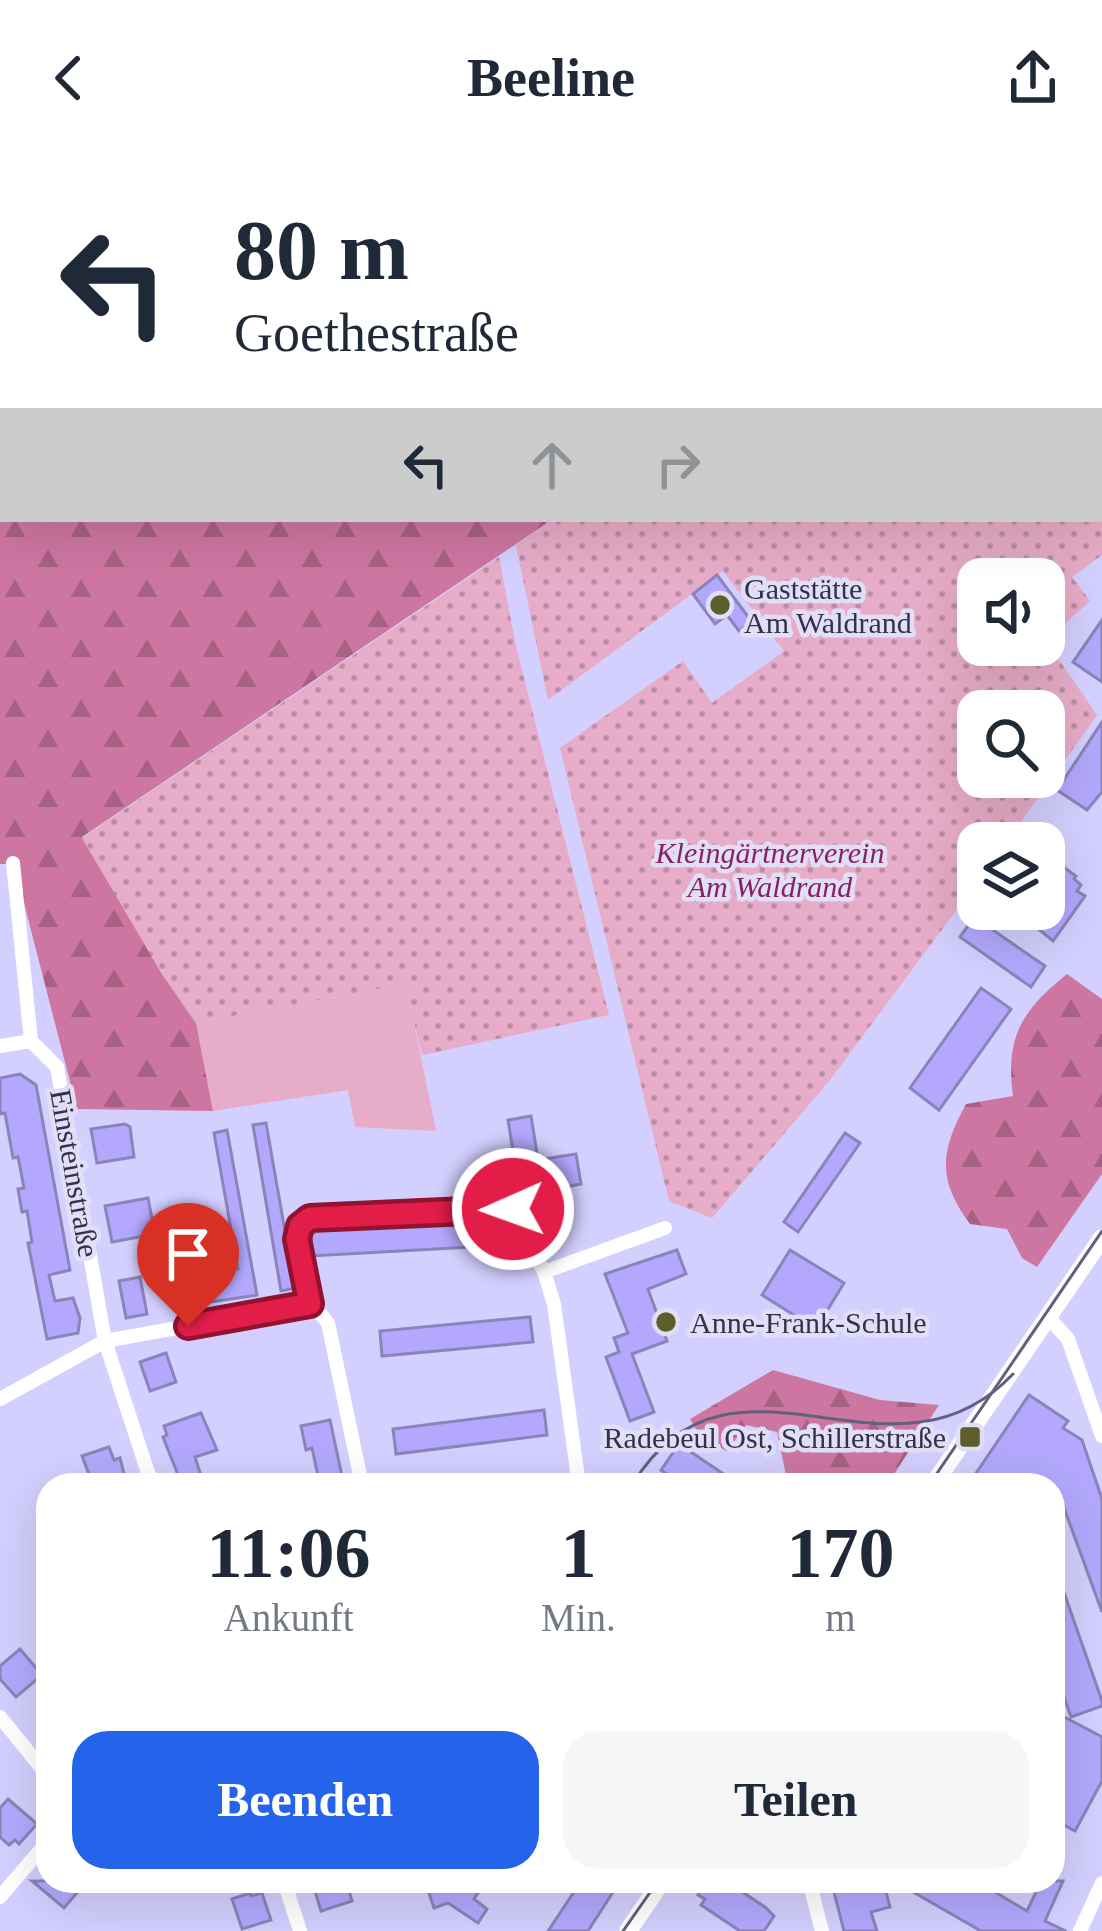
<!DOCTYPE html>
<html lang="de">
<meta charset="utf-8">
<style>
body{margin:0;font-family:Georgia,serif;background:#f6f6f7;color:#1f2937;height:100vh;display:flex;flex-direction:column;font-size:45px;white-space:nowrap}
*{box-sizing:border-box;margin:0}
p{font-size:39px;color:#747a83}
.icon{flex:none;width:66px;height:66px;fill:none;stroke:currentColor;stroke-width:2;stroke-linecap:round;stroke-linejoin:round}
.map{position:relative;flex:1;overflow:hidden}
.details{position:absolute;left:36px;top:1317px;width:1029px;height:420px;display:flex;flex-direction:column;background:#fff;border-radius:36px;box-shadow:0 12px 48px #0002}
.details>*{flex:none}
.guide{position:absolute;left:0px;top:0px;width:1104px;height:366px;box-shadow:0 12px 48px #0002;background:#fff;color:#1f2937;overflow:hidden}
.tools{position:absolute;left:957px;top:402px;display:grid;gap:24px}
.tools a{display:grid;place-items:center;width:108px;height:108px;border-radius:24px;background:#fff;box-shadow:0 12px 48px #0002;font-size:60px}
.pin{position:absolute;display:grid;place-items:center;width:102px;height:102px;color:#fff;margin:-123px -51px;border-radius:50% 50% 50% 0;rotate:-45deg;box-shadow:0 0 12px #0007}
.pin .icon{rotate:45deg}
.me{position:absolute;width:132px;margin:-66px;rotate:268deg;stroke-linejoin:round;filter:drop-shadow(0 0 9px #0008)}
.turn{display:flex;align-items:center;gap:42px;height:252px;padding:0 36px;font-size:54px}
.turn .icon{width:156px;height:156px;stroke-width:2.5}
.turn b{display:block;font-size:84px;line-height:102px}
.lanes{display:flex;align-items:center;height:114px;padding:0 36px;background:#0003;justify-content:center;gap:60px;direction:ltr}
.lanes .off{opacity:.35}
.eta{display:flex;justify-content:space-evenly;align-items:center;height:204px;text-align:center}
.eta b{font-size:72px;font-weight:600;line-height:84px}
.action{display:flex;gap:24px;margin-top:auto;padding:24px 36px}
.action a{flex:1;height:138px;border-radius:36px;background:#2563eb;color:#fff;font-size:48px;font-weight:600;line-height:138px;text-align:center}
.action a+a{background:#f6f6f7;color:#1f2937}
header{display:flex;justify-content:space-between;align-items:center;height:156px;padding:0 36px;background:#fff;font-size:54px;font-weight:600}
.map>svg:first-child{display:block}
</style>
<header><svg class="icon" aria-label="back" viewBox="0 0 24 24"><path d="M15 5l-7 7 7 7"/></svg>Beeline<svg class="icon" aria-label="share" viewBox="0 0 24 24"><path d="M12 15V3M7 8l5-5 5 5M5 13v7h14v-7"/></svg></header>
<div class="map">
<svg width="1102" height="1775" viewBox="0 0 1102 1775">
<defs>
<pattern id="forest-firs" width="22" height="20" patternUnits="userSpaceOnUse" patternTransform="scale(3)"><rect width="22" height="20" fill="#cd76a1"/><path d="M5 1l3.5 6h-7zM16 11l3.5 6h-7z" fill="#a76185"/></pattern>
<pattern id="park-dots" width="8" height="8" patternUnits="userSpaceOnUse" patternTransform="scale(3)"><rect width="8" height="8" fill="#e7acc7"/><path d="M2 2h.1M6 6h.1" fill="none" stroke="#bc8da4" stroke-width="1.8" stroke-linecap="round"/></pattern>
</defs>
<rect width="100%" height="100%" fill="#d3cffe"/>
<polygon fill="#e7acc7" points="406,828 436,975 355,971 348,934 213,955 196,867"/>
<g fill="url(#forest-firs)">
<polygon points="0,0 969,0 3,3 3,363 553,363 82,681 162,818 196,867 213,955 77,953 14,708 0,708"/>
<path d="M1067 818 1102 843V1018L1037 1111 1022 1102 1007 1073 970 1068C937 1023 940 996 966 948L1013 940C1005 881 1022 854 1067 818Z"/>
<polygon points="773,1214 880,1244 939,1249 887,1329 788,1329 777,1276 746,1269 727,1295 701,1282 690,1263"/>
</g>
<g fill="url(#park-dots)" fill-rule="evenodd">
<path d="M1102 97V399L1072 421 1090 445 1046 485 1097 559 1006 687H978V725L830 924 712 1062 669 1045 560 592 683 505 712 547 784 495 723 415 548 544 516 389 553 363H1101ZM978 423H1044V489H978ZM978 555H1044V621H978Z"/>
<polygon points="499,401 515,486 609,859 422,899 405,828 196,867 162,818 82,682"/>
</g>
<g fill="#b3a8fd" stroke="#8a84ba" stroke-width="3">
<polygon points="717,419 752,466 739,475 727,459 715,468 693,438"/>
<polygon points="1102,464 1102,526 1073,506"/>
<polygon points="1102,566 1102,636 1087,654 1057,634"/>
<polygon points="1044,697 1076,720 1074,723 1081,729 1077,735 1085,740 1053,785 1014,753 1044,753 1044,743 1052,731 1044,725"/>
<polygon points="974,761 1045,810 1031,831 960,781"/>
<polygon points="981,832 1011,853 939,954 910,932"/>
<polygon points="20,918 36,929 70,1114 49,1119 55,1145 73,1142 80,1162 78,1177 47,1183 28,1087 32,1086 27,1055 22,1056 18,1033 24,1032 18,1001 13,1002 5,957 0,958 0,922"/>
<polygon points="531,960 538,1004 576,998 581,1028 520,1039 508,964"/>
<polygon points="266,967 295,1132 281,1135 253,969"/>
<polygon points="125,968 130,971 134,1001 97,1007 91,973"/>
<polygon points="227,974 257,1139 197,1148 192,1121 238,1113 214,977"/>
<polygon points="845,977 860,987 798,1076 784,1066"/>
<polygon points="148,1042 155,1078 112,1086 105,1050"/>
<polygon points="505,1065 506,1089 311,1100 312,1075"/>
<polygon points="677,1094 686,1118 648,1133 667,1185 632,1198 654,1256 630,1265 606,1201 619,1196 614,1182 628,1177 605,1118"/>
<polygon points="790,1094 844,1127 816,1173 762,1139"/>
<polygon points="140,1121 147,1158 126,1162 119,1125"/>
<polygon points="530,1161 533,1186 382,1200 380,1175"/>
<polygon points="166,1197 176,1226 150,1235 140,1206"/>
<polygon points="1029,1239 1068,1265 1063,1272 1082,1284 1102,1343 1102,1456 1060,1341 1053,1343 1053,1329 968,1329"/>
<polygon points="544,1254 547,1279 396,1298 393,1273"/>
<polygon points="201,1257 217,1294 195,1301 204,1329 182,1329 163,1281 167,1279 164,1270"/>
<polygon points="330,1264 340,1311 344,1329 320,1329 312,1292 306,1294 301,1270"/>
<polygon points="679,1288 740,1329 683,1329 661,1314"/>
<polygon points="109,1291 114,1304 120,1302 127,1329 93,1329 82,1300"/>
<polygon points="1053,1405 1102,1545 1102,1550 1071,1561 1053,1509"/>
<polygon points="20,1493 42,1519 16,1541 0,1523 0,1510"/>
<polygon points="1053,1555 1102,1581 1102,1625 1075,1675 1053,1663"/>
<polygon points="8,1643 37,1668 19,1688 15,1684 9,1689 0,1681 0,1652"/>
<polygon points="32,1725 87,1725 64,1752"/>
<polygon points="334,1725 346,1725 352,1745 321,1755 314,1732"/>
<polygon points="425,1725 486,1725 474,1743 487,1753 478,1767 448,1747 434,1752"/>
<polygon points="557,1725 610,1725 617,1730 588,1775 548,1775 574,1736"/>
<polygon points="707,1725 726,1725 765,1751 774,1760 764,1775 740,1775 701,1749 705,1743 698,1739"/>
<polygon points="874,1725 883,1725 890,1751 871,1756 877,1775 844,1775 834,1736"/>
<polygon points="894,1725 976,1725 1027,1755 1041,1725 1063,1725 1045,1765 1066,1775 981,1775"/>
<polygon points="250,1737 251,1740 262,1737 271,1764 242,1773 232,1743"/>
</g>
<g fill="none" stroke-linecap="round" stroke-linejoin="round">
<g stroke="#fff" stroke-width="14">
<polyline points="13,707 31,885 57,911 105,1185 152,1329"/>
<polyline points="0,890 31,885"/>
<polyline points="544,1116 665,1072"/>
<polyline points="1048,1161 1068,1183 1102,1280"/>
<polyline points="0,1243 105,1185 310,1148"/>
<path d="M362 1329 328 1167C306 1144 293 1102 300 1069L310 1062 513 1053 544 1116 554 1148 579 1329"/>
<polyline points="0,1561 48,1620"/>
<polyline points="284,1725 300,1775"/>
<polyline points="809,1725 822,1775"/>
<polyline points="0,1741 48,1685"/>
<polyline points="1080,1775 1102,1727"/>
</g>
<g stroke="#fff" stroke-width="18">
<polyline points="933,1329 1102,1082"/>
<polyline points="628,1775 662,1725"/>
</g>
<g stroke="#63607e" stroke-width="3">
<path d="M632 1329C732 1165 891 1347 1013 1218"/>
<polyline points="929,1329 1102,1075"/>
<polyline points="623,1775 658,1725"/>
</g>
</g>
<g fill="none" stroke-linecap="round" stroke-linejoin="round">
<g stroke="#92132f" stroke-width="30">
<polyline id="route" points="188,1170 310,1148 297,1083 300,1070 310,1062 513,1053"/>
</g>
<use href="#route" stroke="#e11d48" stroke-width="21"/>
</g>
<g fill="#5d5e2b" stroke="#e1dff7" stroke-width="4.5">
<circle cx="720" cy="449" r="12"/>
<circle cx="666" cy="1166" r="12"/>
<rect x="958" y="1269" width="24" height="24" rx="6"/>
</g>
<g text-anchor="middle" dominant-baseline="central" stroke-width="9" stroke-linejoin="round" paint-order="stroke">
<g font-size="30" fill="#343148" stroke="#e1dff7" text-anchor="start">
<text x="744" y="432">Gaststätte<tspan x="744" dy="34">Am Waldrand</tspan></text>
<text x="690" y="1166">Anne-Frank-Schule</text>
<text x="946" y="1281" text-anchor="end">Radebeul Ost, Schillerstraße</text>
</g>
<g font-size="30" font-style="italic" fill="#89215e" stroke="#e1dff7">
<text x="770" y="696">Kleingärtnerverein<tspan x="770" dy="34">Am Waldrand</tspan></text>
</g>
<g font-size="30" fill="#343148" stroke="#e1dff7">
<text transform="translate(75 1017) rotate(80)">Einsteinstraße</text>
</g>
</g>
</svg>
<div class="tools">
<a><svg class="icon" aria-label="sound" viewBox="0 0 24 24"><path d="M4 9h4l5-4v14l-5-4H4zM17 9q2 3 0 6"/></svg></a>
<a><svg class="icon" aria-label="search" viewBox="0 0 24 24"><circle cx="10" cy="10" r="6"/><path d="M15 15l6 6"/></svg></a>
<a><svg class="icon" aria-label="layers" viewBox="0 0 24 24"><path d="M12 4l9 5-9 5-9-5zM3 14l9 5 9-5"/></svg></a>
</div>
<div class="pin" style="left:188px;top:1170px;background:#d93025"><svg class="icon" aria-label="arrive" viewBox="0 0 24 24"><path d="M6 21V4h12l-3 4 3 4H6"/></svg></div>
<svg class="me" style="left:513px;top:1053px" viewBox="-20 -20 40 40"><circle r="17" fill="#e11d48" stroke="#fff" stroke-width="3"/><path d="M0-11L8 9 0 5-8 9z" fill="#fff"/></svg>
<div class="guide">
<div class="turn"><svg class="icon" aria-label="left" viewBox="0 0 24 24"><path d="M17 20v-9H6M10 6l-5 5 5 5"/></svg><div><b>80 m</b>Goethestraße</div></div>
<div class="lanes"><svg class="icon" aria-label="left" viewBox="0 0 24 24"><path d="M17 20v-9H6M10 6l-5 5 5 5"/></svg><svg class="icon off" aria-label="ahead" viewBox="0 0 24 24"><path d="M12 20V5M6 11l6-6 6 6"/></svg><svg class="icon off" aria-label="right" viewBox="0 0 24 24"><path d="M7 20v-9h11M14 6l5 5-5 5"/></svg></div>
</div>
<section class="details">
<div class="eta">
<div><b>11:06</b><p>Ankunft</p></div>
<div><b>1</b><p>Min.</p></div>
<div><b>170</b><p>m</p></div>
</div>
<div class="action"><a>Beenden</a><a>Teilen</a></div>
</section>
</div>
